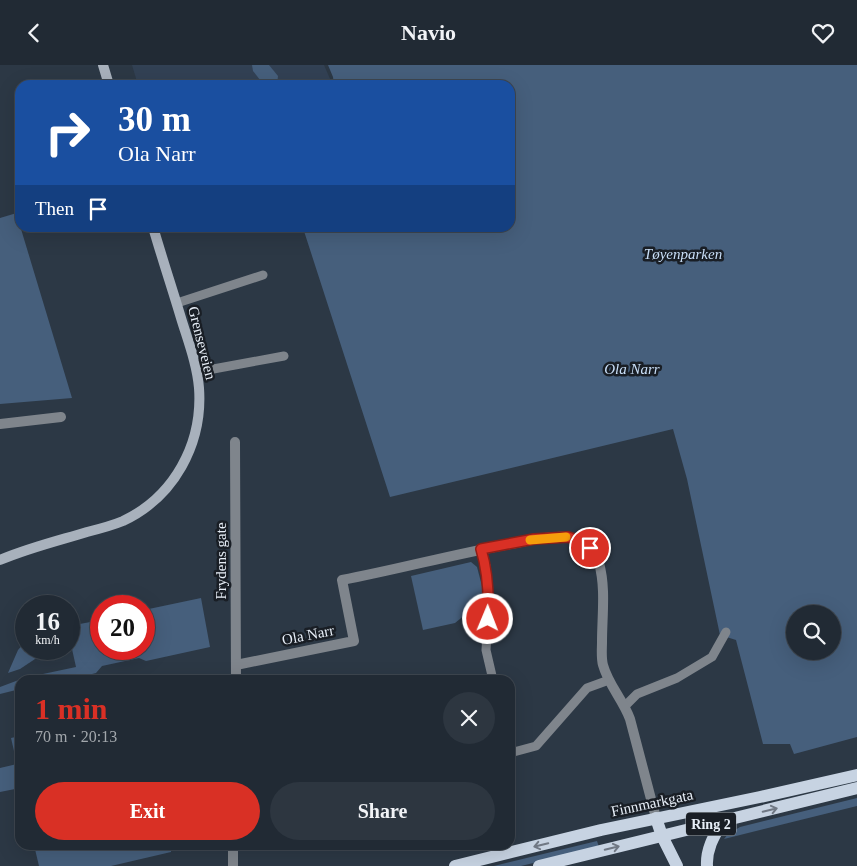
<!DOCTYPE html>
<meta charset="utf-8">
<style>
body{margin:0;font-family:"Times New Roman",serif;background:#2d3640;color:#f1f3f6;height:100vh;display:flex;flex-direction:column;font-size:19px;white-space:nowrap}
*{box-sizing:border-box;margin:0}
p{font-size:16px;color:#a2a7ac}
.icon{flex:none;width:28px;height:28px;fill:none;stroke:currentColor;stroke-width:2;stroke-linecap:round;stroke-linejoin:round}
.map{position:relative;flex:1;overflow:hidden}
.details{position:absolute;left:15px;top:610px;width:500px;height:175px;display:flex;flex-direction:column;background:#212a34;border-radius:15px;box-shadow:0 5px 20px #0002,0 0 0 1px #3e464f}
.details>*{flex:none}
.guide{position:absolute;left:15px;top:15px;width:500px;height:152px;border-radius:15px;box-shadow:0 5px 20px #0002,0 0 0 1px #3e464f;background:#1a4fa0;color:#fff;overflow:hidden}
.tools{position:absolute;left:786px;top:540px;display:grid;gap:10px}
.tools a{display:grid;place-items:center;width:55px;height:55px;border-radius:50%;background:#212a34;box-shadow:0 5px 20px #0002,0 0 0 1px #3e464f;font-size:25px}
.speed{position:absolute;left:15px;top:530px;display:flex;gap:10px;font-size:25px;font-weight:700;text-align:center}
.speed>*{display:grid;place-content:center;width:65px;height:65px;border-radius:50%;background:#212a34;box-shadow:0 5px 20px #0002,0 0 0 1px #3e464f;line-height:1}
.speed small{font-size:12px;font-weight:400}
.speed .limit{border:8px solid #d22;background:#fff;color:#111}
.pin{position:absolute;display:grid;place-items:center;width:42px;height:42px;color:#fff;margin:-21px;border:2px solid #fff;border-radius:50%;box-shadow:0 1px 5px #0007}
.me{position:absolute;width:55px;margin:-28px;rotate:1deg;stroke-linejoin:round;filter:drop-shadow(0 0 4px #0008)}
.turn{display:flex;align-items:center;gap:18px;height:105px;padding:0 20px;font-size:22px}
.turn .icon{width:65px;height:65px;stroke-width:2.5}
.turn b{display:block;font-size:35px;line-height:42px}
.then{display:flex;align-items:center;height:48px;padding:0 20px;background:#0003;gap:10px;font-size:19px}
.round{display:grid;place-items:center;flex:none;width:52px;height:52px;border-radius:26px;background:#2d3640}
.headline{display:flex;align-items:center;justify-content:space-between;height:85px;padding:0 20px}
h1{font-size:30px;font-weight:800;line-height:38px;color:#d93025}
.button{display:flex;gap:10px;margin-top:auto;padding:10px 20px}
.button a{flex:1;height:58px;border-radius:30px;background:#d93025;color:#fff;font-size:20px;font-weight:800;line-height:58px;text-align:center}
.button a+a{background:#2d3640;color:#f1f3f6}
header{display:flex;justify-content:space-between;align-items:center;height:65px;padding:0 20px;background:#212a34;font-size:22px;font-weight:800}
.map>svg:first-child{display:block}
</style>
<header><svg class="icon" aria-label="back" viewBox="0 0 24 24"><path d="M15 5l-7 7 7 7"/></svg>Navio<svg class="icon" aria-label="heart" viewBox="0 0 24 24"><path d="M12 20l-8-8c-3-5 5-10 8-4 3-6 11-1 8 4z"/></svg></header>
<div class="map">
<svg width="857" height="801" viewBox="0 0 857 801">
<rect width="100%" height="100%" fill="#2c3845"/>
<polygon fill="#324154" points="132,0 324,0 331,16 330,20 138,20"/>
<g fill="#465f7c" fill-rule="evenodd">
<polygon points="252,0 269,0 278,11 277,20 264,20 253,6"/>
<path d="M328 0H857V672L794 689 790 679H763L736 575 720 570 687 414 673 364 390 432 303 163 510 162V20H334L333 12ZM795 549H832V586H795Z"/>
<polygon points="20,147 20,162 25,163 21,164 72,333 0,339 0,153"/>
<polygon points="471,497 477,502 482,521 482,536 455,558 423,565 411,511"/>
<polygon points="201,533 210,582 146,596 139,593 102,601 96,608 68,615 20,615 20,624 0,629 0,622 24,613 76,602 72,584 38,592 20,604 8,608 18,585 26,576 26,584 69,584 69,561 101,555 101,584 144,584 144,545"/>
<polygon points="20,671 20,723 0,727 0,703 17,699 11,673"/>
<polygon points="857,733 857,741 724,774 728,769 740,762"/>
<polygon points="597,776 599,782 521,801 494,801"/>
<polygon points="34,780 171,780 171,787 111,801 39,801"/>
</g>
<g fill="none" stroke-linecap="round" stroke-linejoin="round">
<g stroke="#7f858c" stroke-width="9">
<polyline points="177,238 263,210"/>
<polyline points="197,307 284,291"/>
<polyline points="481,484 486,501 489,535 486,585 493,615"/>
<polyline points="625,641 637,629 677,613 712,592 726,567"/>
<polyline points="510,688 536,681 587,623 609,615"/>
</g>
<g stroke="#7f858c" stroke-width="10">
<polyline points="0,359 61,352"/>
<polyline points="235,377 236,615"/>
<path d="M236 600 354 576 342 515C400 504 458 488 516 478 530 475 559 469 572 473 584 476 595 486 599 498 606 523 602 551 602 577 602 584 601 593 603 600 608 619 623 635 630 654L656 753"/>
<polyline points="233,801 233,780"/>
</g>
<g stroke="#a8b1bc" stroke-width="10">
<polyline points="103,0 109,20"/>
<path d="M0 495C28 483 57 476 87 467 99 464 111 461 123 456 174 432 203 379 199 323 197 299 188 276 181 253 172 223 162 193 153 162"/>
</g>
<g stroke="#c7d3e2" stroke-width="12">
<polyline points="656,753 662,771 677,801"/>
<polyline points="455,801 601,765 760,732 857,710"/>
<polyline points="539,801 857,723"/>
<path d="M707 801C706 784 714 771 722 757"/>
</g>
</g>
<defs><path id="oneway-shaft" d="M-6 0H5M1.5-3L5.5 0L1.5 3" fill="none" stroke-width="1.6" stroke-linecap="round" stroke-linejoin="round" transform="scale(1.25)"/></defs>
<g stroke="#707884">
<use href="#oneway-shaft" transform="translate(770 745) rotate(-14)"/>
<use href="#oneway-shaft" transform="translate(541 780) rotate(166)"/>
<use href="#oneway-shaft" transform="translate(612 783) rotate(-14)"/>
</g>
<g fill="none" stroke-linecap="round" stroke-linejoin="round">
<g stroke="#8d1f18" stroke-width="12">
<path id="route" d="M488 554C489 530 488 507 481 484L534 474 568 472 580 476 590 483"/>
</g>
<use href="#route" stroke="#d93025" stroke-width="9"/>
<polyline stroke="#f59e0b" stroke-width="9" points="530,475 566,472"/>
</g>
<g text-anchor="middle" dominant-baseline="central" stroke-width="5" stroke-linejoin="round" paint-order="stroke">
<rect fill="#191e25" stroke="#a9b0b8" stroke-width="1" x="686" y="747.5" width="50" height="23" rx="4"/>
<g font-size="14" font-weight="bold" fill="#e7eef7">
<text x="711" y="759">Ring 2</text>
</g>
<g font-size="15" font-style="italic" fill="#c9dff8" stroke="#191e25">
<text x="683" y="189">Tøyenparken</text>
<text x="632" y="304">Ola Narr</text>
</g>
<g font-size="15" fill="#e7eef7" stroke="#191e25">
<text transform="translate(202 278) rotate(76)">Grenseveien</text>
<text transform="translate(221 496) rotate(-90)">Frydens gate</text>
<text transform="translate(308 570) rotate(-11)">Ola Narr</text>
<text transform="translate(652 738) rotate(-12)">Finnmarkgata</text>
</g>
</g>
</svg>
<div class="tools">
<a><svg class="icon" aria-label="search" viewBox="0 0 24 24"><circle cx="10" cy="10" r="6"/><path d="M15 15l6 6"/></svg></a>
</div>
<div class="speed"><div>16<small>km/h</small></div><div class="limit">20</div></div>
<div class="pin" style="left:590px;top:483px;background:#d93025"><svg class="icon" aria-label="arrive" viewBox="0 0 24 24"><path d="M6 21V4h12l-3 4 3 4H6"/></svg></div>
<svg class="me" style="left:488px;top:554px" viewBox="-20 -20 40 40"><circle r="17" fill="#d93025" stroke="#fff" stroke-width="3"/><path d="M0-11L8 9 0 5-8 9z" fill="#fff"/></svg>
<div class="guide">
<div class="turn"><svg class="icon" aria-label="right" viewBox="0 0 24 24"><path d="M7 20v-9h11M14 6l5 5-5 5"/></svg><div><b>30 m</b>Ola Narr</div></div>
<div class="then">Then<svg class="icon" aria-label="arrive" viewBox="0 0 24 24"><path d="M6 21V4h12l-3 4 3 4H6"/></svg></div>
</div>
<section class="details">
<div class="headline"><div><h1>1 min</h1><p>70 m · 20:13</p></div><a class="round"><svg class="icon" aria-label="close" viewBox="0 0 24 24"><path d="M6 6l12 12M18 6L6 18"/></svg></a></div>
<div class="button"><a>Exit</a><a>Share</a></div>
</section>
</div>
